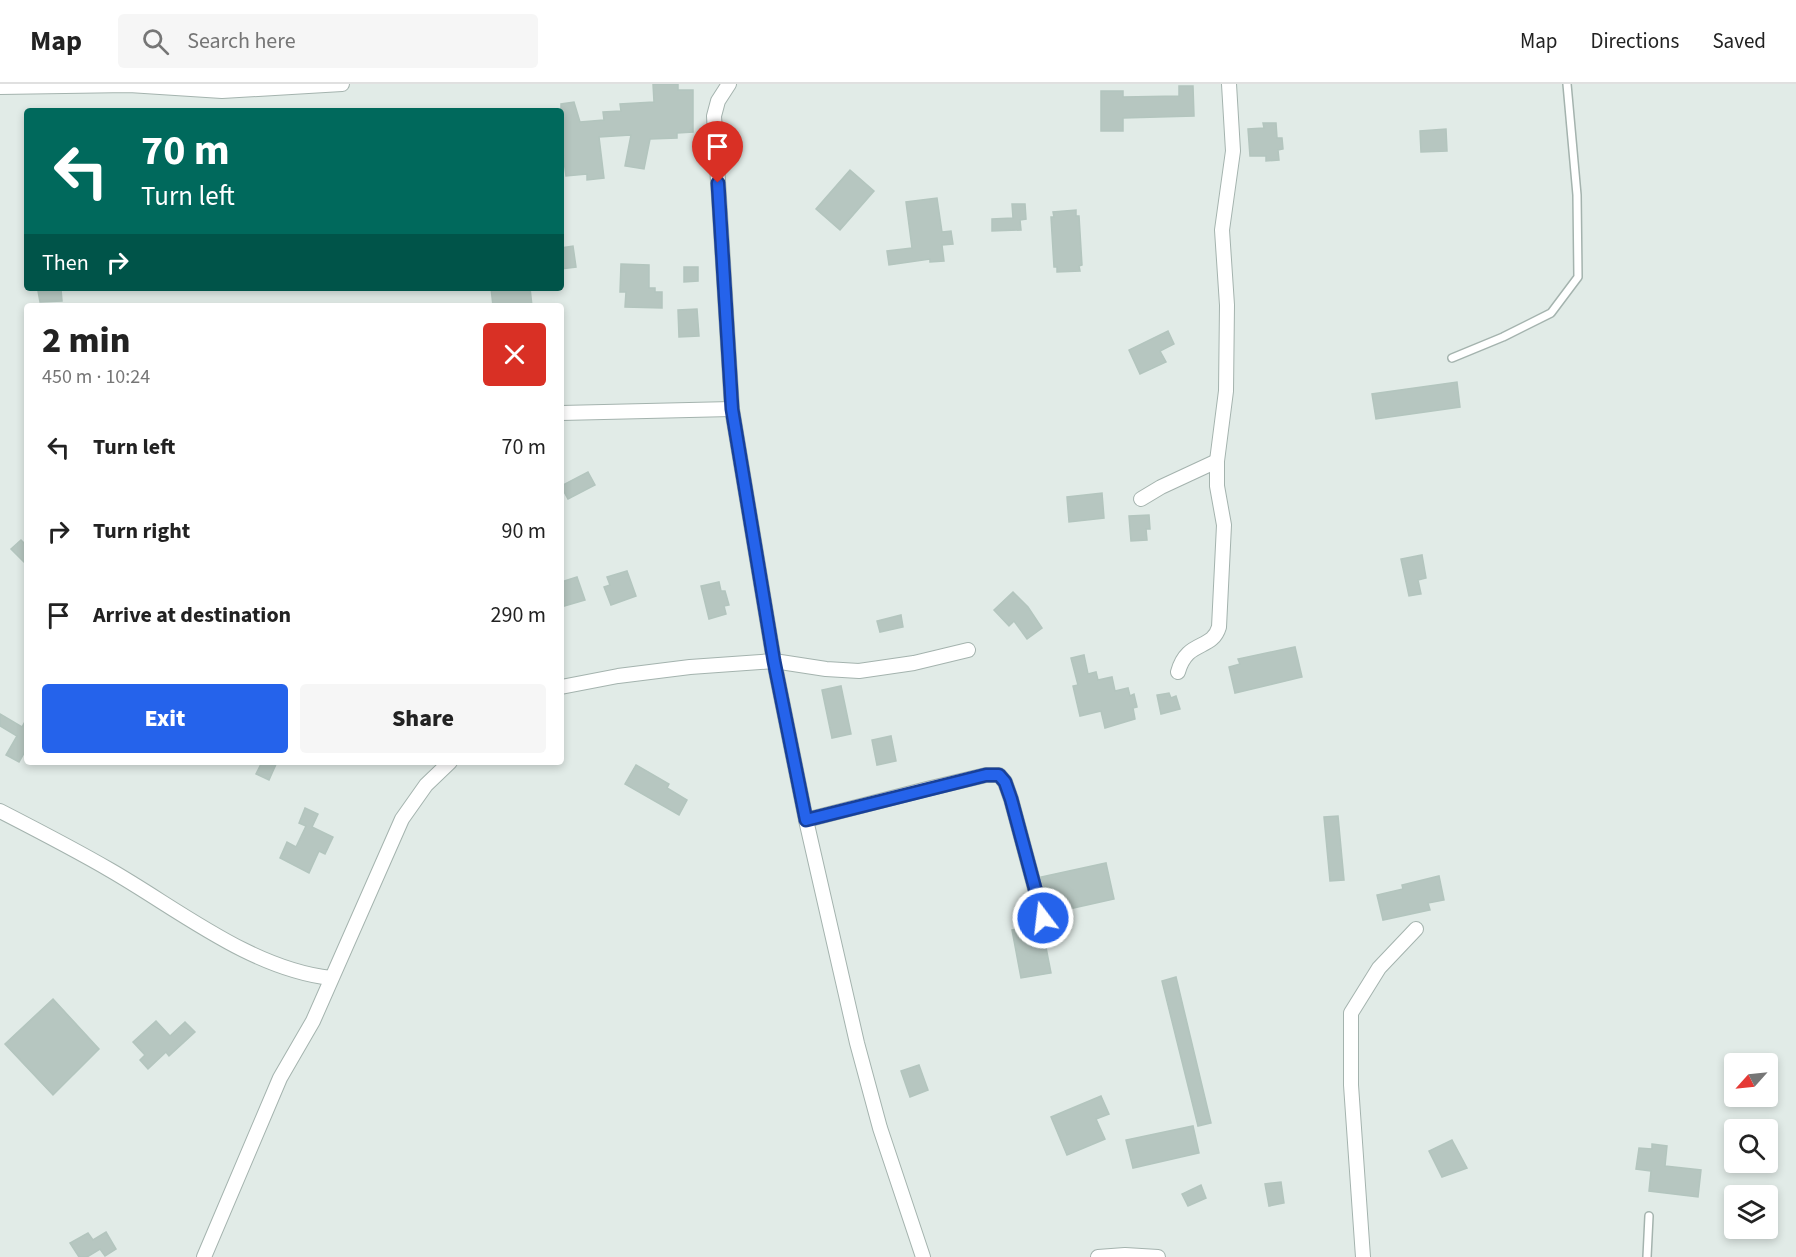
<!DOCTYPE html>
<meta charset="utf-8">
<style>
body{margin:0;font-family:"Source Sans 3",sans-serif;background:#f6f6f6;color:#222;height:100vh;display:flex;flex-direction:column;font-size:22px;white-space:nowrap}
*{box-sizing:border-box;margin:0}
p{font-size:20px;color:#767676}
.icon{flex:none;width:33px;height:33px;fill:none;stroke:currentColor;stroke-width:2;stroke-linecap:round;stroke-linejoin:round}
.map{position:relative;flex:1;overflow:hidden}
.drawer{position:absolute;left:24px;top:219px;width:540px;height:462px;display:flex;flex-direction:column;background:#fff;border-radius:6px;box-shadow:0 3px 9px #0003}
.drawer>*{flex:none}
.top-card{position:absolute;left:24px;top:24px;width:540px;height:183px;border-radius:6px;box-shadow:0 3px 9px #0003;background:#00695c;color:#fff;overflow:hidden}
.needle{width:39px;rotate:243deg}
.controls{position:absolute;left:1724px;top:969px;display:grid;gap:12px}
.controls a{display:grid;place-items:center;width:54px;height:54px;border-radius:6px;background:#fff;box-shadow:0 3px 9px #0003;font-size:30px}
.pin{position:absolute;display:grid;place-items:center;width:51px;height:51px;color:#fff;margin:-62px -26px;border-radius:50% 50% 50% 0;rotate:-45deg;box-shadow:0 0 6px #0007}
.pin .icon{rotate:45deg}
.me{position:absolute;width:66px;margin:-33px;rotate:345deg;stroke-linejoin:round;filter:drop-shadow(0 0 4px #0008)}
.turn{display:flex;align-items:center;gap:21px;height:126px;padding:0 18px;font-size:27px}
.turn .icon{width:78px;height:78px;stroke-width:2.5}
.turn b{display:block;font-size:42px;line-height:51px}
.then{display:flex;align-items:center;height:57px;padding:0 18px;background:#0003;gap:12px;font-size:22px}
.round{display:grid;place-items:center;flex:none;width:63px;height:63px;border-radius:6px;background:#f6f6f6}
.overview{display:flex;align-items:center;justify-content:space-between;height:102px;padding:0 18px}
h1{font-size:36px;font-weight:800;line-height:45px}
.cta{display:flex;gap:12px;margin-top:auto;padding:12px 18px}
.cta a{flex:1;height:69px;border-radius:6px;background:#2563eb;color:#fff;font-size:24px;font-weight:800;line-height:69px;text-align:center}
.cta a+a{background:#f6f6f6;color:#222}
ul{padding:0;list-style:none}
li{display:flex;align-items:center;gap:18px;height:84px;padding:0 18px}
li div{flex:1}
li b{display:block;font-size:22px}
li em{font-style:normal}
header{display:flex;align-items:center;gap:36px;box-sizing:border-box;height:84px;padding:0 30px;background:#fff;border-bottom:2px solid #e0e0e0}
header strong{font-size:28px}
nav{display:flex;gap:33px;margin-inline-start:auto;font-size:21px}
.search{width:420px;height:54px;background:#f6f6f6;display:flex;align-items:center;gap:15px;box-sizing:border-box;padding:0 21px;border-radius:6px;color:#767676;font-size:22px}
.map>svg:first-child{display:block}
</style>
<header>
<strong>Map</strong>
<div class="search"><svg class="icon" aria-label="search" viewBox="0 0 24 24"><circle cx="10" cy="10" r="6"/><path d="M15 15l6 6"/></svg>Search here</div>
<nav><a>Map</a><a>Directions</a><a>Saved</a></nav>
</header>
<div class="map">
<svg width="1796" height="1173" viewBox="0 0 1796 1173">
<rect width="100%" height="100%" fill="#e1ebe7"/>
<g fill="#b6c6c0" stroke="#b3c5be" stroke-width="1.5">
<polygon points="653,0 678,0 678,6 693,6 693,48 677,49 677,54 650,55 644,85 625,82 631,51 599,53 604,94 587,96 587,90 566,92 561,54 561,20 574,18 580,38 604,36 603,28 621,27 620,20 654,18"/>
<polygon points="1179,2 1193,2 1194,32 1123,34 1123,47 1101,47 1101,7 1123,7 1123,13 1179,12"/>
<polygon points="1263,39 1276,39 1277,54 1282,54 1283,65 1278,66 1279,76 1266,77 1266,72 1250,72 1248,45 1264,44"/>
<polygon points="1446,45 1447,67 1421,68 1420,47"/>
<polygon points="850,86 874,107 840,146 816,125"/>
<polygon points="937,114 942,148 951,147 953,160 942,161 944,177 930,178 930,175 889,181 887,167 912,164 906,118"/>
<polygon points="1012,120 1025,120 1026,135 1020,136 1021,146 992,147 992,135 1013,134"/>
<polygon points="1076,126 1076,132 1079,132 1082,181 1079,182 1080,187 1057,188 1057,183 1054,183 1051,133 1054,133 1053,128"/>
<polygon points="573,162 576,183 561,185 561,164"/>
<polygon points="621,180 649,181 649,204 655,204 655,208 662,208 662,224 625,223 626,208 620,208"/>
<polygon points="684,183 698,183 698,197 684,198"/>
<polygon points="491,204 530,204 532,222 508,222 508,220 493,222"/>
<polygon points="61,205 62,217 40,218 38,207"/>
<polygon points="697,225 699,252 679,253 678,226"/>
<polygon points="1168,247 1174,260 1160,267 1166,278 1140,290 1129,266"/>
<polygon points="1457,298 1460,323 1376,335 1372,310"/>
<polygon points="588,388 595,401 568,415 561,402"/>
<polygon points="1102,409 1104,434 1069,438 1067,413"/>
<polygon points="1149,431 1150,445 1146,445 1147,456 1131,457 1129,432"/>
<polygon points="21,456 27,462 27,481 11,465"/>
<polygon points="1422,471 1426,494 1418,496 1421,510 1409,512 1401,475"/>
<polygon points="627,487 636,512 611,521 604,503 610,501 607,493"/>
<polygon points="577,493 585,516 561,523 561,498"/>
<polygon points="719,498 721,507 725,507 729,521 724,522 726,530 709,535 701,502"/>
<polygon points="1013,508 1028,523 1042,544 1027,555 1014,537 1009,542 994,526"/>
<polygon points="901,531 903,543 880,548 877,537"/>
<polygon points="1295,563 1302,593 1235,609 1229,583 1240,580 1238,575"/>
<polygon points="1084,571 1088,590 1096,588 1098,596 1112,593 1115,607 1128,604 1130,612 1134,610 1137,623 1133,624 1135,635 1105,644 1101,627 1080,632 1073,602 1078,601 1071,574"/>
<polygon points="841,602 851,650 832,654 822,606"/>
<polygon points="1169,609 1171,614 1176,612 1180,625 1161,630 1157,611"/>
<polygon points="0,630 22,643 27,634 27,664 19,678 6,671 17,652 0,642"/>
<polygon points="891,652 896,677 877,681 872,656"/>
<polygon points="262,678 277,678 269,696 256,690"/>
<polygon points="636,681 669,700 667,704 687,716 679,731 625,700"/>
<polygon points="305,724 318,730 312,743 333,753 325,770 319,767 309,789 280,774 287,758 296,763 306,742 299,739"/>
<polygon points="1338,732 1344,796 1330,797 1324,733"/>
<polygon points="1106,779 1114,815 1051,829 1041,793"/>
<polygon points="1439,792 1444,816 1428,819 1430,826 1383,836 1377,811 1403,805 1402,801"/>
<polygon points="1039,842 1042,843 1051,889 1021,894 1012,846"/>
<polygon points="1176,893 1211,1039 1198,1042 1162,897"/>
<polygon points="53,915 99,965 53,1011 5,960"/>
<polygon points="156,937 170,952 185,938 195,948 169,972 166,968 148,985 140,976 145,971 133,958"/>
<polygon points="919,981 928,1006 910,1013 901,987"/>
<polygon points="1101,1012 1109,1030 1096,1035 1105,1055 1067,1071 1051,1033"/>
<polygon points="1193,1042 1199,1069 1133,1084 1126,1056"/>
<polygon points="1452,1056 1467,1084 1442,1093 1429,1067"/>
<polygon points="1652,1060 1667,1062 1665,1082 1701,1086 1698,1113 1649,1107 1651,1087 1636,1085 1639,1064 1652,1065"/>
<polygon points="1281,1098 1284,1119 1269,1122 1265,1100"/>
<polygon points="1201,1101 1206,1114 1188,1122 1182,1110"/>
<polygon points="106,1148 116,1165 105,1172 100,1165 87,1173 79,1173 70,1159 88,1149 93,1156"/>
</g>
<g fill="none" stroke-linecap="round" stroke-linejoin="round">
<g stroke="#a4b3ae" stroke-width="10">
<g id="service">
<polyline points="1452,274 1503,253 1551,229 1578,193 1577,111 1567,0"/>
<polyline points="1647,1173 1649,1132"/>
</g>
</g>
<g stroke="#a4b3ae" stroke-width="16">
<g id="minor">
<polyline points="729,0 718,17 714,32 732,325 774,577 806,736 857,959 880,1044 923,1173"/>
<polyline points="0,3 129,1 222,7 342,0"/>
<polyline points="561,329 732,325"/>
<polyline points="1141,415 1161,403 1217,377"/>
<path d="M1178 588C1187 555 1212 567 1219 543L1224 441 1217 402V377L1226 307 1227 221 1222 146 1233 67 1229 0"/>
<polyline points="561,603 618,592 690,583 774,577 826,585 859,587 914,579 968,566"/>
<path d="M0 727C37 746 74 765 110 786 178 825 251 885 331 894"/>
<polyline points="806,736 927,705 986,691 999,691 1005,698 1011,715 1043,834"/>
<polyline points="204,1173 280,994 313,937 402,735 426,701 450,678"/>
<polyline points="1098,1173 1125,1171 1158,1173"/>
<polyline points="1363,1173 1351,1001 1351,929 1379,884 1416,845"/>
</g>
</g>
<use href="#service" stroke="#fff" stroke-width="7"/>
<use href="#minor" stroke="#fff" stroke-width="14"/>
</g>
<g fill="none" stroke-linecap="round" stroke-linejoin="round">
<g stroke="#184099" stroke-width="15">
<polyline id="route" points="718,99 732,325 774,577 806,736 986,691 999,691 1005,698 1011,715 1043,834"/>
</g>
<use href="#route" stroke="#2563eb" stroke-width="10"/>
</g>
</svg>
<div class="controls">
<a><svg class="needle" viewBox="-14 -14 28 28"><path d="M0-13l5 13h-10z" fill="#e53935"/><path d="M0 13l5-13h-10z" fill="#767676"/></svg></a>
<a><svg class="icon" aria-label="search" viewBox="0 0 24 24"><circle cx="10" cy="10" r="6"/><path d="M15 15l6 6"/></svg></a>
<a><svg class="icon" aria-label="layers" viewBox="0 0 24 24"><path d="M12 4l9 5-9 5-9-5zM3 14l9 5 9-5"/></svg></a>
</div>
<div class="pin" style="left:718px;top:99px;background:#d93025"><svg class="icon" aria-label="arrive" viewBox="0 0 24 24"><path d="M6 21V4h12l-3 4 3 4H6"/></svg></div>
<svg class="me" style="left:1043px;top:834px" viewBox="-20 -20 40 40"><circle r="17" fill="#2563eb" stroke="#fff" stroke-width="3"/><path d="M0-11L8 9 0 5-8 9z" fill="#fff"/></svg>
<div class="top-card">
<div class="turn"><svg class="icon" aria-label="left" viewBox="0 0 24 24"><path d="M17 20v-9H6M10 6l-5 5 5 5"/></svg><div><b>70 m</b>Turn left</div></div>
<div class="then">Then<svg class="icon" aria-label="right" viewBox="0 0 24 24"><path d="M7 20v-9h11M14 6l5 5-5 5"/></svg></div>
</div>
<section class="drawer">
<div class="overview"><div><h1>2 min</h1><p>450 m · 10:24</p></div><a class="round" style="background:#d93025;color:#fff"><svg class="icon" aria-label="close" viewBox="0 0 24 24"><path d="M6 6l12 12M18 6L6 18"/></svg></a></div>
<ul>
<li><svg class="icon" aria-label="left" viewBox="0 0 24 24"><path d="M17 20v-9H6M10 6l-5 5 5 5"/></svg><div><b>Turn left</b></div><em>70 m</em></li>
<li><svg class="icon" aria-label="right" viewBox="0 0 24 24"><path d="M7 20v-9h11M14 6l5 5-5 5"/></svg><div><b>Turn right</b></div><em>90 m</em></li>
<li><svg class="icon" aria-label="arrive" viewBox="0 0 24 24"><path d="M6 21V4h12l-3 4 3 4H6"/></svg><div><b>Arrive at destination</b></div><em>290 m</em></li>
</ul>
<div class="cta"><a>Exit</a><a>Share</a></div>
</section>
</div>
